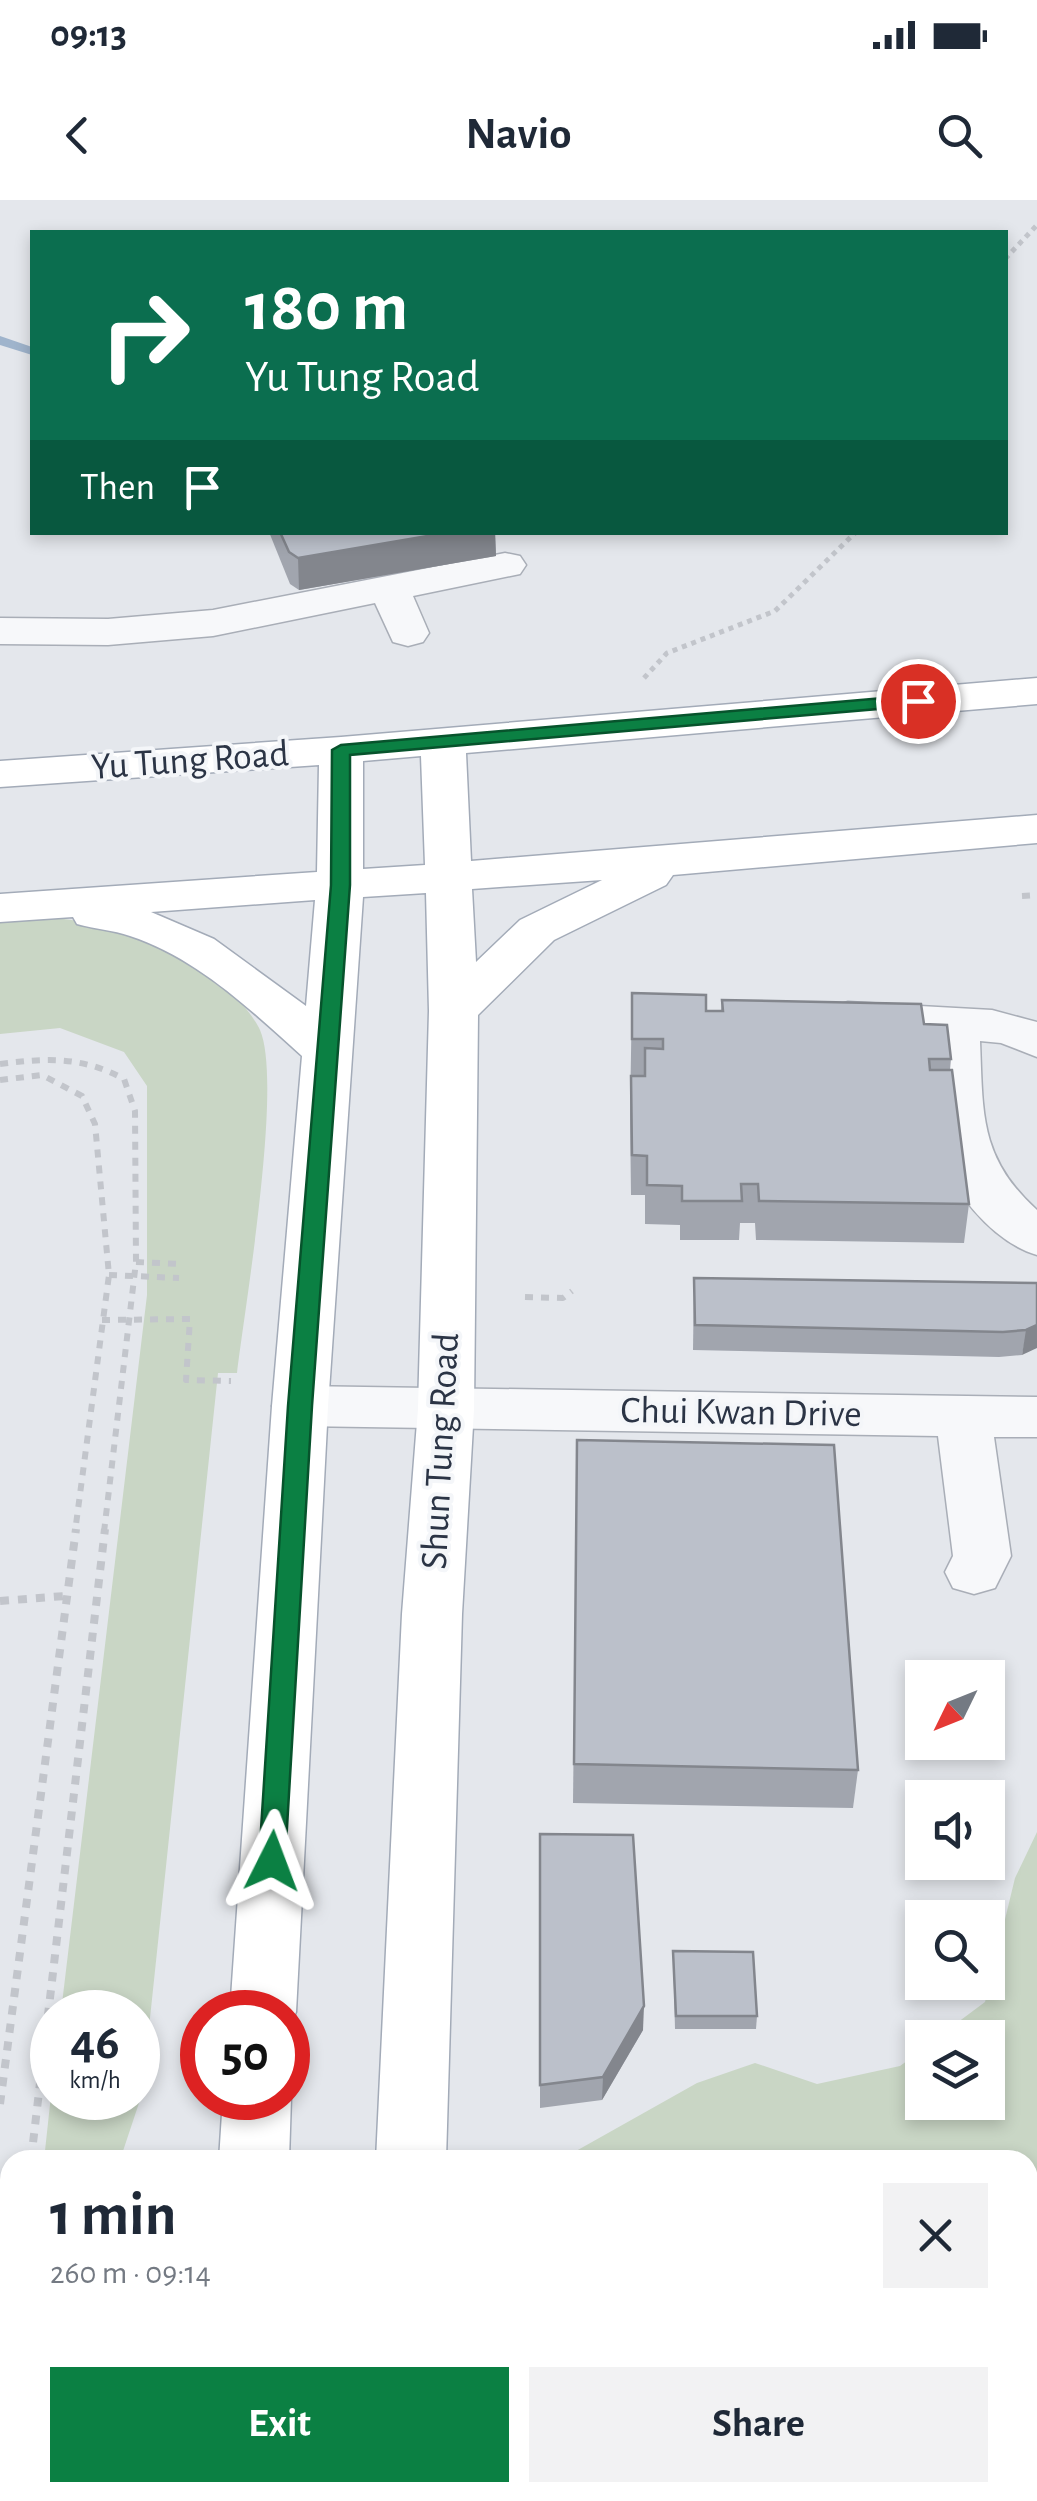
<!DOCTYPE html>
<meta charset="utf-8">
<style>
body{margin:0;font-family:"Alegreya Sans",sans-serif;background:#f2f2f3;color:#1f2937;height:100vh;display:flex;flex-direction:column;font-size:38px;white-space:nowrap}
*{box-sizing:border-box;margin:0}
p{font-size:32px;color:#747a83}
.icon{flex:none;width:55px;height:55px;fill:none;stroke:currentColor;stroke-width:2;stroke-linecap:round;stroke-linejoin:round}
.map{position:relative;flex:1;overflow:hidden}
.drawer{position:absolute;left:0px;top:1950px;width:1038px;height:352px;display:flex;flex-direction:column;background:#fff;border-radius:30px 30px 0 0;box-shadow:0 5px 15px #0003}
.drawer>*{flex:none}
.banner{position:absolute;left:30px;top:30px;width:978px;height:305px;border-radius:0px;box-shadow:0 5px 15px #0003;background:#0b6e4f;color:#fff;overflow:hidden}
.needle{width:65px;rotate:227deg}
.controls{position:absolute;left:905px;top:1460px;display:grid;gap:20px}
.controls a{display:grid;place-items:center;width:100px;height:100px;border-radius:0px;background:#fff;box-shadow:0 5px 15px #0003;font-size:50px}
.speed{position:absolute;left:30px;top:1790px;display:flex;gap:20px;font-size:50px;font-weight:700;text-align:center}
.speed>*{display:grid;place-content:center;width:130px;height:130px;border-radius:50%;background:#fff;box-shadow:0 5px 15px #0003;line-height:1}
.speed small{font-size:25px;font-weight:400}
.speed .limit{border:15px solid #d22;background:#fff;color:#111}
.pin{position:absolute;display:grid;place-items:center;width:85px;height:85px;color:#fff;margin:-42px;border:5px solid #fff;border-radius:50%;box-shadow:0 2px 10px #0007}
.me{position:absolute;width:110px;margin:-55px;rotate:3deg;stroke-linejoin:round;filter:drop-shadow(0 0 8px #0008)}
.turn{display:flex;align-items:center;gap:35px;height:210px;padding:0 50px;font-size:45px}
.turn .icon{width:130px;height:130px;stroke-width:2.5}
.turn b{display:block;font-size:70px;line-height:85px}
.then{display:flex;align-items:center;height:95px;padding:0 50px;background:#0003;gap:20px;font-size:38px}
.round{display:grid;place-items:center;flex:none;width:105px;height:105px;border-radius:0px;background:#f2f2f3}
.summary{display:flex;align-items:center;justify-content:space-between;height:170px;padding:0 50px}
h1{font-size:60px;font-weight:700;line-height:75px}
.primary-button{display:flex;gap:20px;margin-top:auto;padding:20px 50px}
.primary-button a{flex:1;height:115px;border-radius:0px;background:#0b8043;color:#fff;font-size:40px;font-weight:700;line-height:115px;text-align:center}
.primary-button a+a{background:#f2f2f3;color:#1f2937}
.status{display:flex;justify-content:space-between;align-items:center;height:70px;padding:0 50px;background:#fff;direction:ltr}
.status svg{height:28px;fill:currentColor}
header{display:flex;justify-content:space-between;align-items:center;height:130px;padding:0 50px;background:#fff;font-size:45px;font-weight:700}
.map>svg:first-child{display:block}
</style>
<div class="status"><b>09:13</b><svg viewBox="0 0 49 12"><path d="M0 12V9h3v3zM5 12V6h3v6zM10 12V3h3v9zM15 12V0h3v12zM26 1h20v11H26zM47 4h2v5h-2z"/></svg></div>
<header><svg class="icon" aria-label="back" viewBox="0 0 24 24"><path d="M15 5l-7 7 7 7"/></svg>Navio<svg class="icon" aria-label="search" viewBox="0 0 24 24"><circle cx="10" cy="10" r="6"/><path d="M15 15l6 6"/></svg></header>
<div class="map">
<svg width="1037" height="2301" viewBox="0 0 1037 2301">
<rect width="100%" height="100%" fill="#e4e7ec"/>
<g fill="#c9d6c5">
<path d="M32 715C76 721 151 727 188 751 208 764 250 808 260 830 283 883 245 1106 237 1173H218L142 1894 120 1960H44L52 1886V1898H138V1812H61L147 1095V886L124 852 60 828 0 834V718Z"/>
<polygon points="1037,1632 1037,2301 529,2301 526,2293 1028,2292 1028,1960 560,1960 697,1883 755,1863 817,1884 900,1866 922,1850 922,1902 988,1902 988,1838 938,1837 985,1802 1015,1678"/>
</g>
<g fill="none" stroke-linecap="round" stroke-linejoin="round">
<polygon fill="#9fb4cc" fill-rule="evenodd" points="0,136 32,147 32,155 0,145"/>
<g stroke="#a9aeb7" stroke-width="3">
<g id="minor">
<polygon points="505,353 520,356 526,365 520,374 413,396 429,433 423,442 408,446 393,442 375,403 213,436 108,445 0,444 0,418 108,419 213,410"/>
<path d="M848 802 992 810 1037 822V857L1001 843 980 841C983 913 979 958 1037 1010V1055C992 1042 947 987 937 941 929 908 931 872 930 838L831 829 823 818 831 807Z"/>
<polygon points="300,1186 1037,1197 1037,1237 994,1237 1011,1356 995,1388 974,1394 953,1388 945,1372 953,1356 938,1236 300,1226 280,1220 272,1206 280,1192"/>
</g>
</g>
<g stroke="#a3abb8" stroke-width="3">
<g id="major">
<path d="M1037 478V504L466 553 471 661 1037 615V643L673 675 666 685 554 740 478 815 474 1209 462 1414 446 1960H376L402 1414 418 1209 429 811 426 693 363 697 328 1206 296 1812 288 1830V1812H230L272 1206 302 856C251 810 197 758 130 736 113 730 95 729 77 724L73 717 0 722V694L317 672 319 565 0 587V561L341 537ZM421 556 425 665 363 669V561ZM602 680 520 720 476 762 472 689ZM315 700 306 806 214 739 151 712Z"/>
<polygon points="288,1890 291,1898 289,1960 219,1960 223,1898 288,1898"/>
<rect x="195" y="2292" width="76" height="9"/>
<rect x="360" y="2292" width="76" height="9"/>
</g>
</g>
<g stroke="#c2c5cb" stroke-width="5" stroke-dasharray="5 5" stroke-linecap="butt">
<polyline points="1005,59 1037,25"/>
<polyline points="644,478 667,453 775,411 856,332"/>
</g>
<g stroke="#c2c5cb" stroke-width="6" stroke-dasharray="8 8" stroke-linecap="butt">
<polyline points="1022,696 1037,695"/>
<path d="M0 864C47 858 81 856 124 879L135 911 136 1062 104 1332"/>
<polyline points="0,880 42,875 82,896 95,924 109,1075 75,1332"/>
<polyline points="136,1062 179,1064"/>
<polyline points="109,1075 179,1078"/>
<polyline points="525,1097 563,1098 572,1091"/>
<polyline points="102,1120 190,1119 186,1180 231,1181"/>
</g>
<g stroke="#c2c5cb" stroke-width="8" stroke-dasharray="9 9" stroke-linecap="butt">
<polyline points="0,1401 65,1396"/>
<polyline points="0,1904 76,1329"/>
<polyline points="31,1960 105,1329"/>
<polyline points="0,2226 10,2140"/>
</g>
<use href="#minor" fill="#f7f8fa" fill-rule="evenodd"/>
<use href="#major" fill="#fff" fill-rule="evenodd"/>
</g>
<g fill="#a1a5ae">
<polygon points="269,332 495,332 496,356 299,390 290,384"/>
<polygon points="632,793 706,811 721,811 722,800 924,824 951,859 950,870 969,1004 964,1043 756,1040 755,1023 740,1023 739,1040 680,1040 680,1025 645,1024 645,995 631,995 630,915"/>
<polygon points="694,1078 1037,1083 1022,1155 999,1157 693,1150"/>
<polygon points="577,1240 858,1570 853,1608 573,1603"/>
<polygon points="540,1634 643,1830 602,1900 540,1908"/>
<polygon points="673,1751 757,1816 756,1829 675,1829"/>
</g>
<g fill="#83868d">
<polygon points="451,332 495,332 496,356 299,390 298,358"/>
<polygon points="1037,1125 1037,1148 1022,1155 1026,1130"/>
<polygon points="644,1806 643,1830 602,1900 603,1877"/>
</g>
<g fill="#bbc0ca" stroke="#83868d" stroke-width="2.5">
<polygon points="280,332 451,332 298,358 289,352"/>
<polygon points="632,793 706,795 706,811 723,811 722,800 921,804 924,824 947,825 951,859 929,859 930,870 952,870 969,1004 759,1001 758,984 741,984 742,1001 682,1001 682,986 647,985 647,956 632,955 631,876 645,876 645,848 663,849 663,839 632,839"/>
<polygon points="694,1078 1037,1083 1037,1125 1026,1130 1003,1132 695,1125"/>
<polygon points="577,1240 834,1245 858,1570 574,1564"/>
<polygon points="540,1634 633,1635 644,1806 603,1877 540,1885"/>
<polygon points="673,1751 753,1752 757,1816 676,1816"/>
</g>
<polygon fill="#0b8043" stroke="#07532c" stroke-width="2.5" points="918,495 924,497 924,505 350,555 350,685 312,1206 285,1661 281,1668 272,1672 263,1668 259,1661 288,1206 331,685 332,550 341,545"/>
<g text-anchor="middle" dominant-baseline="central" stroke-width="8" stroke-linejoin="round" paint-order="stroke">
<g font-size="38" fill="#2b3445" stroke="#f4f6f9">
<text transform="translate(190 561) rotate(-4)">Yu Tung Road</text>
<text transform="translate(741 1213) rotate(1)">Chui Kwan Drive</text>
<text transform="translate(441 1251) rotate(-87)">Shun Tung Road</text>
</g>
</g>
</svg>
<div class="controls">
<a><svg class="needle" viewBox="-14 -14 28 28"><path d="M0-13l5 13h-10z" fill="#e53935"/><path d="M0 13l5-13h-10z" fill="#747a83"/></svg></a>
<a><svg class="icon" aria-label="sound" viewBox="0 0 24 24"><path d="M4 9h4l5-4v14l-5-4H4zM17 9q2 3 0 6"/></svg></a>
<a><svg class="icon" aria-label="search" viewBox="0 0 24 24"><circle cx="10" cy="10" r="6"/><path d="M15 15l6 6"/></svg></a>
<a><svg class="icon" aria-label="layers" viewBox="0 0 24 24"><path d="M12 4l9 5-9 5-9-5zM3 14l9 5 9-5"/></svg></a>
</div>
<div class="speed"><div>46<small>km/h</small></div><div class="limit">50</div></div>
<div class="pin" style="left:918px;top:501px;background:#d93025"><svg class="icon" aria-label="arrive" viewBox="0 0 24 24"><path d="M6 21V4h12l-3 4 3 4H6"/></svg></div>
<svg class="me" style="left:272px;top:1661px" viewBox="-20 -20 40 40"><path d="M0-17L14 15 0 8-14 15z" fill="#0b8043" stroke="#fff" stroke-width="4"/></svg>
<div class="banner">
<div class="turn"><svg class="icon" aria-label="right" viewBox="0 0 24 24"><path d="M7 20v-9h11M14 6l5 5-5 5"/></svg><div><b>180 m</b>Yu Tung Road</div></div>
<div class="then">Then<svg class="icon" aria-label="arrive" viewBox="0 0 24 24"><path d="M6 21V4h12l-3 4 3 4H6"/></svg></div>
</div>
<section class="drawer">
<div class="summary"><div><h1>1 min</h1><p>260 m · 09:14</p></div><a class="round"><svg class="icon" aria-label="close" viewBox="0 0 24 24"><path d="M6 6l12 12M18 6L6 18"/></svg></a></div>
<div class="primary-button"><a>Exit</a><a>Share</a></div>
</section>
</div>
